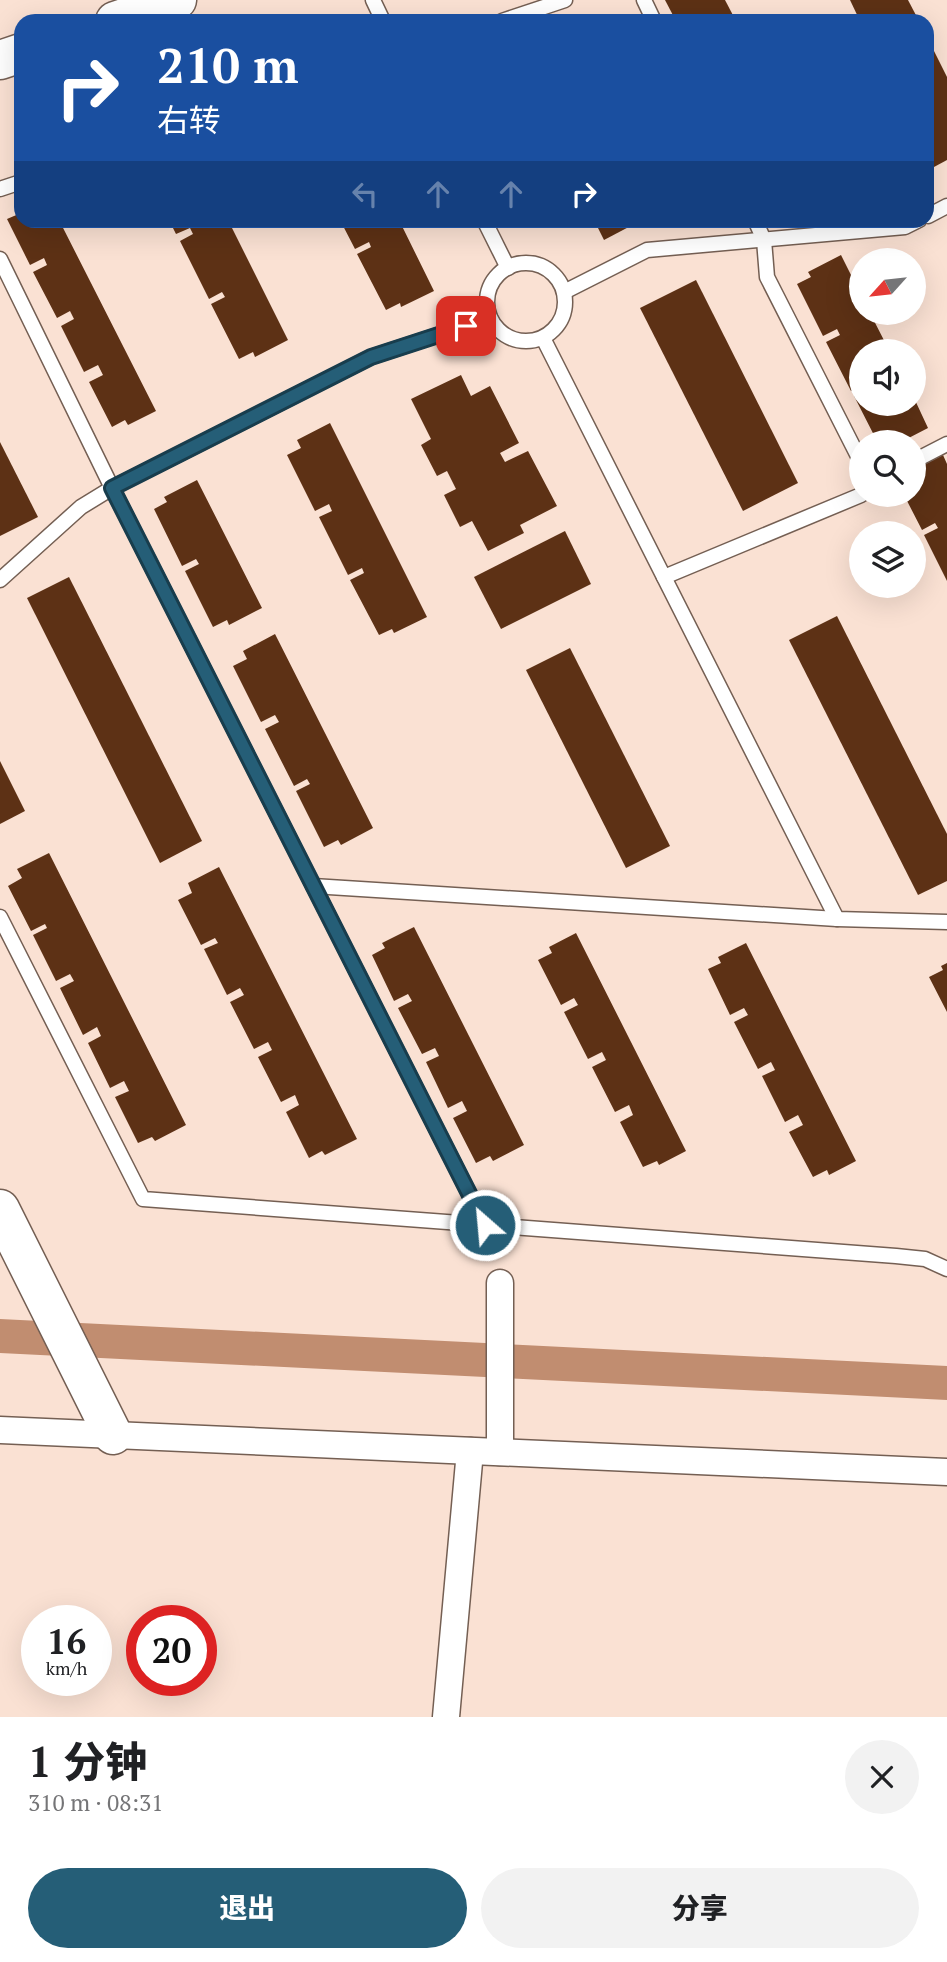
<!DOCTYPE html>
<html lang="zh">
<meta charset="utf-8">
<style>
body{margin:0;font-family:"PT Serif","Noto Sans SC",serif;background:#f2f2f2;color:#202124;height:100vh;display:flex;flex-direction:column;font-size:26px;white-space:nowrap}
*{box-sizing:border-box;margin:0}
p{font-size:23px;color:#757577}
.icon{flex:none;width:38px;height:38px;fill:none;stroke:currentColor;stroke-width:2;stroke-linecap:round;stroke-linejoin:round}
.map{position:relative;height:1717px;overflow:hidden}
.details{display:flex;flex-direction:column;background:#fff;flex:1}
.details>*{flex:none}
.hud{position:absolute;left:14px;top:14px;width:920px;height:214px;border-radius:21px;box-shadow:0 7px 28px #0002;background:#1a4fa0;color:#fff;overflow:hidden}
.needle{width:46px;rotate:243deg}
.buttons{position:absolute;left:849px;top:248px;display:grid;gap:14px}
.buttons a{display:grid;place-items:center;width:77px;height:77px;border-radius:50%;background:#fff;box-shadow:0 7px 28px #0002;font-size:35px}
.speed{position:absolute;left:21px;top:1605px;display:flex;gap:14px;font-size:35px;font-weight:700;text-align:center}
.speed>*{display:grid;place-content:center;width:91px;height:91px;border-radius:50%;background:#fff;box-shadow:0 7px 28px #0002;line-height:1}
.speed small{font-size:18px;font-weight:400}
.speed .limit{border:10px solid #d22;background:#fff;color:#111}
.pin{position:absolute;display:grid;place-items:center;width:60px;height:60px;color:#fff;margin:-30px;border-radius:14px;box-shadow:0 4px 10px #0006}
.me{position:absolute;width:77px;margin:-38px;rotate:333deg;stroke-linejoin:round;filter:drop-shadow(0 0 5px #0008)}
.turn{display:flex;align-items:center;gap:24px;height:147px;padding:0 28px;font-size:32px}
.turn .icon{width:91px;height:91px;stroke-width:2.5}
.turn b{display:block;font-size:49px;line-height:60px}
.lanes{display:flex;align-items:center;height:66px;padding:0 28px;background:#0003;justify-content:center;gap:35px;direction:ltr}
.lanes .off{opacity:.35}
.round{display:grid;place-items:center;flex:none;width:74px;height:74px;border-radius:37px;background:#f2f2f2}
.headline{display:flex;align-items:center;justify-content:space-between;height:119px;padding:0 28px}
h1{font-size:42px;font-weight:800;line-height:52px}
.action{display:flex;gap:14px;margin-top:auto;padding:14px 28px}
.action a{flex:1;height:80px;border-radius:42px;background:#255e77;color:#fff;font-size:28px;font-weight:800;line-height:80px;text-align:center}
.action a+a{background:#f2f2f2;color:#202124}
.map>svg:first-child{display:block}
</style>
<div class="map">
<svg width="947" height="1717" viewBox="0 0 947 1717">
<rect width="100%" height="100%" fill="#fae1d3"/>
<polygon fill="#c18d70" points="0,1319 947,1366 947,1400 0,1353"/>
<g fill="#5d3115">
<polygon points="665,0 725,0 736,21 676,21"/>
<polygon points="850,0 908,0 919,21 860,21"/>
<polygon points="928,39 947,77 947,160 934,167 928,154"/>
<polygon points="21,205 21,220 59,220 156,411 128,425 125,420 112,427 89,382 103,375 98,365 84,372 61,326 74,319 70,311 57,318 33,272 47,265 44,258 30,265 7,219 21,213 18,207"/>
<polygon points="169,220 228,220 288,340 255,357 253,352 239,359 211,304 225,297 222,292 209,299 180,241 193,234 190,228 176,234"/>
<polygon points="340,220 399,220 434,291 401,307 400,303 386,310 357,254 371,247 369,242 355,249"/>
<polygon points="594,220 642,220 604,240"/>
<polygon points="841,255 861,295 861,313 870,313 890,352 861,352 861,386 851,391 826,342 840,335 837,329 823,336 797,284 811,277 808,272"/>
<polygon points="696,280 798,483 743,511 640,308"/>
<polygon points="461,375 471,396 490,386 519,443 500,453 505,462 528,451 557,506 520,525 524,533 488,551 472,521 460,527 444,495 456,489 447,471 437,476 421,445 431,439 411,399"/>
<polygon points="861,392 861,404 914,404 914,398 928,428 899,443 895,443 893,440 887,443 878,443 854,396"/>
<polygon points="330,423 427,617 394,633 392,629 379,635 350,580 364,573 362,568 348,575 319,517 332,511 329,504 315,511 287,455 301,448 297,440"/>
<polygon points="0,442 38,517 0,536"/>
<polygon points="943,455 947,464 947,581 924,535 938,528 935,523 922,530 904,495 914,495 914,470"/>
<polygon points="197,480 262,608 229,625 227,620 213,627 185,571 199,564 196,559 182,566 154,509 167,502 164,497"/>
<polygon points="565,531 591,584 501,629 474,577"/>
<polygon points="69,577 202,841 160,863 27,598"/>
<polygon points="837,616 947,834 947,881 918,895 789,640"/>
<polygon points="275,634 373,828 341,845 338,840 324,847 296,791 310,784 307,779 294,786 265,729 279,722 275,715 261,722 233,666 247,659 243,651"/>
<polygon points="570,648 670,846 626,868 526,670"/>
<polygon points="0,761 25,811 0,824"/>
<polygon points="49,853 186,1125 155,1141 152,1137 138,1143 115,1097 129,1091 124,1081 110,1088 88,1043 101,1036 97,1027 83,1035 60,988 74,981 70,974 56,981 33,935 47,928 45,924 31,931 8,886 22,878 17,869"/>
<polygon points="219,867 357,1139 325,1155 322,1151 309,1158 286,1112 299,1105 295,1095 281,1102 258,1057 272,1050 268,1042 254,1049 230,1002 244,995 240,988 227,995 204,949 218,943 215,938 201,945 178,900 192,893 188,883"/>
<polygon points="414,927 524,1145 493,1161 490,1156 476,1163 453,1118 467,1111 462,1101 448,1108 426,1062 439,1056 435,1048 422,1054 398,1008 412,1001 408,994 394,1001 372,955 385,948 382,943"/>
<polygon points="576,933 686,1151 659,1165 657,1161 643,1167 620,1122 633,1115 629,1105 615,1112 592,1067 606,1060 602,1052 588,1059 564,1012 578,1005 574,998 561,1005 538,960 552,953 549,947"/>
<polygon points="746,943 856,1161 829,1175 827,1170 813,1177 789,1132 803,1125 798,1115 785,1122 762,1076 775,1070 771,1062 758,1069 734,1022 748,1015 744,1008 730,1015 708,969 721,963 718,957"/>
<polygon points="947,963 947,1012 929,977 943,970 941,966"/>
</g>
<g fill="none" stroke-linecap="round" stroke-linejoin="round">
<g stroke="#745f53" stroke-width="17">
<g id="service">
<polyline points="373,0 383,21"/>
<polyline points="644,0 654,21"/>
<polyline points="502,21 565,0"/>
<polyline points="0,189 21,182"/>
<polyline points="928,216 947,206"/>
<polyline points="484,220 508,268"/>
<polyline points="755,220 764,240 767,277 861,462"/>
<polyline points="0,259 112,488 485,1225"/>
<circle cx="526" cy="302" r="39"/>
<polyline points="564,292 647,250 905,227 919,220"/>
<polyline points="543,338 837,919"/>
<polyline points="914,461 947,444"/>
<polyline points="664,577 861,495"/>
<polyline points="0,580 81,507 112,488 371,357 490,318"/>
<polyline points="313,886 837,919 947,922"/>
<polyline points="0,917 143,1199 896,1256 925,1259 947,1269"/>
</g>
</g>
<g stroke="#745f53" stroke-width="29">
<g id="minor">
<polyline points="0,1430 947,1472"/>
<polyline points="500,1452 500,1283"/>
<polyline points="446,1717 470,1451"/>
</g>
</g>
<g stroke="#745f53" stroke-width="41">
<g id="secondary">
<polyline points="115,21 177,0"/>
<polyline points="0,60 21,53"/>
<polyline points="0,1209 113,1435"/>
</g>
</g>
<use href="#service" stroke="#fff" stroke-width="14"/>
<use href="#minor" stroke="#fff" stroke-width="26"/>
<use href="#secondary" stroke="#fff" stroke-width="38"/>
</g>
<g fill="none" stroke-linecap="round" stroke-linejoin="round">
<g stroke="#183d4d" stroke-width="18">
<polyline id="route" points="466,326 371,357 112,488 485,1225"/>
</g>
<use href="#route" stroke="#255e77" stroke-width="12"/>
</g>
</svg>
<div class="buttons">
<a><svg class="needle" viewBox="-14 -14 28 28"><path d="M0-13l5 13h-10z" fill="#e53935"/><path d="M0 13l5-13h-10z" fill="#757577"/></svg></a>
<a><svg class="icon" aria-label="sound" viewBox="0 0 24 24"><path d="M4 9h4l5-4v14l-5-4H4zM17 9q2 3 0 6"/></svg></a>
<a><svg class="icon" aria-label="search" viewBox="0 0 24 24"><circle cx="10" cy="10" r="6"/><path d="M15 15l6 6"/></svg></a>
<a><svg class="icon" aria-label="layers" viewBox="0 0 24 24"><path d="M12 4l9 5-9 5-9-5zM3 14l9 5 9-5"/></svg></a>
</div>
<div class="speed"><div>16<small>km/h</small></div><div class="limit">20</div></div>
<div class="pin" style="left:466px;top:326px;background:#d93025"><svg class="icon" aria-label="arrive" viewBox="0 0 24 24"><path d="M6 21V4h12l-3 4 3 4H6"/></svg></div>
<svg class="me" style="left:485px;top:1225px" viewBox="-20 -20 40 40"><circle r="17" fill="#255e77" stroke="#fff" stroke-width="3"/><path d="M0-11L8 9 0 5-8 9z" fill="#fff"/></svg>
<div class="hud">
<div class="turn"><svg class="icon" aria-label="right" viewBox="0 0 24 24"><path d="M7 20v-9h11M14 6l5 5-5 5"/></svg><div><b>210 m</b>右转</div></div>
<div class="lanes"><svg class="icon off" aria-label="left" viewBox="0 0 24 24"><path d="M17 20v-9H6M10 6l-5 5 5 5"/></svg><svg class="icon off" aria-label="ahead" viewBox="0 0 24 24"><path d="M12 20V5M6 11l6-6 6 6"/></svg><svg class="icon off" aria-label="ahead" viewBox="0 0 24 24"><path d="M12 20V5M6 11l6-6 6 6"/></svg><svg class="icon" aria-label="right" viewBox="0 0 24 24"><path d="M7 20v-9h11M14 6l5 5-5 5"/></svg></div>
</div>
</div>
<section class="details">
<div class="headline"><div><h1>1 分钟</h1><p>310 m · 08:31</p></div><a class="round"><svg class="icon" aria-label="close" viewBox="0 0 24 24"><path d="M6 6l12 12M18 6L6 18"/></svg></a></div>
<div class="action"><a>退出</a><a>分享</a></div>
</section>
